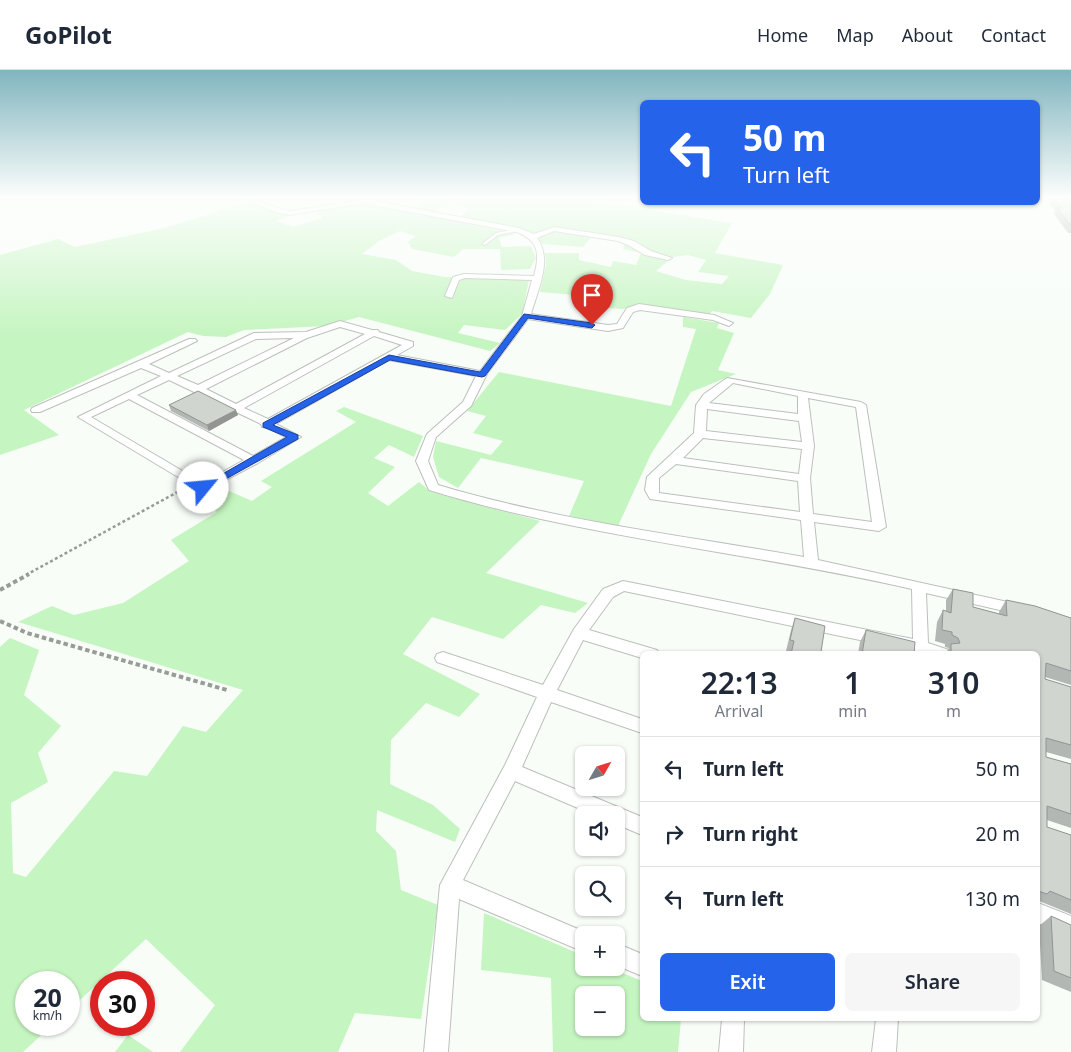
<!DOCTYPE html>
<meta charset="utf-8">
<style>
body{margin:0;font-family:"Noto Sans",sans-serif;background:#f6f6f7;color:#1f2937;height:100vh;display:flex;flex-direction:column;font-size:19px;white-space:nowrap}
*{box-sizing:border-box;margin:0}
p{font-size:16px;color:#747a83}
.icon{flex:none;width:28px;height:28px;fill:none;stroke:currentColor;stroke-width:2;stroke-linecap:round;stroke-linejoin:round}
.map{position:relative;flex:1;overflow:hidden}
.panel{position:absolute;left:640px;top:581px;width:400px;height:370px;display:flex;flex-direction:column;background:#fff;border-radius:8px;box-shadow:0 1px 4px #0004}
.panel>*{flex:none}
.top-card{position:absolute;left:640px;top:30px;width:400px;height:105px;border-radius:8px;box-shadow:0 1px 4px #0004;background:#2563eb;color:#fff;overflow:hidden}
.needle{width:32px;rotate:51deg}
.fabs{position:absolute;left:575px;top:676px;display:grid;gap:10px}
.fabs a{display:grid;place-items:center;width:50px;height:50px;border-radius:8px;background:#fff;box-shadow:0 1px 4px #0004;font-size:25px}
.speed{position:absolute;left:15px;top:901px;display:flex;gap:10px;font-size:25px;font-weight:700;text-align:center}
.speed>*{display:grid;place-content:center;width:65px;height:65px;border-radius:50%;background:#fff;box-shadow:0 1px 4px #0004;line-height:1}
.speed small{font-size:12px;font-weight:400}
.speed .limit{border:8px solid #d22;background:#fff;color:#111}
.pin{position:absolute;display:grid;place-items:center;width:42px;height:42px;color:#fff;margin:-51px -21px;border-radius:50% 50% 50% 0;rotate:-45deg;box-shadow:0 0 5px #0007}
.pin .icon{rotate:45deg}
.me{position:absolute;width:55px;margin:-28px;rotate:62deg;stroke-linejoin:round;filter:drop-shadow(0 0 4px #0008)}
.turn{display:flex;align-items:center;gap:18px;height:105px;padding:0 20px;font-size:22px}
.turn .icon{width:65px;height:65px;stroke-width:2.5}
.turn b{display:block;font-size:35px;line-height:42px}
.eta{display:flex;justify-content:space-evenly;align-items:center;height:85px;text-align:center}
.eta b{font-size:30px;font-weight:600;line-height:35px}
.cta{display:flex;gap:10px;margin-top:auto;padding:10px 20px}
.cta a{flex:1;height:58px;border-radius:8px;background:#2563eb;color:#fff;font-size:20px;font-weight:600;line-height:58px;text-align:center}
.cta a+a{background:#f6f6f7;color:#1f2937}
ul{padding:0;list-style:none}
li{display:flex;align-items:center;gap:15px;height:65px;padding:0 20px;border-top:1px solid #e0e1e3}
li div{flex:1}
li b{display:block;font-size:19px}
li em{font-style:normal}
header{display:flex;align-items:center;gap:30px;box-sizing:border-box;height:70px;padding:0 25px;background:#fff;border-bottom:1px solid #e0e1e3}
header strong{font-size:24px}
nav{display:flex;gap:28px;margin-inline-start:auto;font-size:18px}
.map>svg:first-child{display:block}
</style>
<header>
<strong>GoPilot</strong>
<nav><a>Home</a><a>Map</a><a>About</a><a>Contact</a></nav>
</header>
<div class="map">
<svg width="1071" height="982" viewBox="0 0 1071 982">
<rect width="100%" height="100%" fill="#f8fdf8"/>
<g fill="#c5f5c0" fill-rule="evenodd">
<path d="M415 129C455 129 496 128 536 129 601 130 667 143 732 153L715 183 783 195 770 224 751 248 712 241 708 246 634 236 624 239 606 238 588 226 540 222 546 195 545 183H579V190L611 197 613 191 636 195 641 183 623 179 627 168 594 164 583 177 542 174 532 162 461 147 469 138 447 132 432 142 416 140 428 131ZM688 185 706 190 698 202 729 206 722 214 686 210 656 201 673 187Z"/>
<polygon points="249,132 289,146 277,151 293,157 323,148 314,141 362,132 516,164 499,168 502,177 531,176 536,188 530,199 501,200 500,179 463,179 454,187 412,179 408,172 416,166 400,161 379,171 362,184 396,190 412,201 445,207 529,210 522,244 505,260 464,255 458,263 500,273 490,281 359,247 327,256 244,260 226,267 203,266 188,262 24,340 59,365 0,385 0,185 58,169 75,177 164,158"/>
<polygon points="683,247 719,253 717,258 734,263 718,300 736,304 691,322 651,384 618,456 569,446 584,411 481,388 458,418 439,407 433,387 436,371 491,385 503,371 473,363 486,346 467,341 499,302 671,336 696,259 683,257"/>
<polygon points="344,337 423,366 414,387 389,375 374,388 395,397 368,423 388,436 419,412 431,422 540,451 486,503 588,533 575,543 541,535 503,569 432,547 403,584 480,624 459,647 426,633 391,670 390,714 433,735 460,759 455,772 377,740 376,761 396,781 401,820 438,835 421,949 355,943 338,982 180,982 215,935 146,869 69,940 69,912 26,912 26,955 52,955 23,982 0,982 0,577 10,568 39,580 24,625 61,656 38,683 48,712 11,733 13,803 26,807 114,701 147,706 183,656 206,662 243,620 18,552 52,536 74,545 123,533 189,491 171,470 217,442 197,428 218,416 252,431 272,417 261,411 356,352 336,341"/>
<path d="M484 843 584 886V898H610L642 911V949H681L678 982H553L551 908 481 900ZM584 925H616V958H584Z"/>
<polygon points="128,965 153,982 115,982"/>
</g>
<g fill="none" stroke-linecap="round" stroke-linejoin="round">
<g stroke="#bbc0bb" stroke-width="2">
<polygon id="lane" points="516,159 517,161 498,165 485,175 482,174 496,163"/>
</g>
<g stroke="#bbc0bb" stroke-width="2">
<g id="street">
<path d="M246 129C260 128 275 139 290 141L371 129 380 132 519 158 534 164 554 157 619 167 634 171 651 181 672 188 668 190 645 185 628 175 618 171 554 161 537 168C553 190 538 219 531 244L608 255 617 254 627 238 639 234 714 245 733 253 729 256 713 250 640 240 633 242 623 258 608 261 528 249 487 304 471 336 436 367 428 391 438 415C558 451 681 465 804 487L801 450 650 429 645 420 647 407 694 363 696 335 704 324 727 308 861 332 866 335 886 457 879 461 814 452 818 490 1021 535 1026 536 1028 540 1026 544 1021 545 926 523 928 573 949 580 951 584H913V581L624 521 613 527 589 560 657 580 659 584H642V588L583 570 557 620 642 649V663L551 632 522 697 642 747V765L616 754V745H594L515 711 463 810 592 865H584V882L459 829 448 982H424L440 815 505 695 537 627 437 592 435 588 437 584 443 582 543 615 574 559 603 519 623 511 913 569 912 519C751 482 586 468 429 420L416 391 427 364 463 332 476 306 389 290 276 354 301 367 258 393 203 422 78 347 161 306 141 298 40 342H32L31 340 32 338 189 269H195L197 271 149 294 169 303 254 263 306 262 340 251 372 260H378L379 262 413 272V276L397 285 480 301 522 246 532 210 465 208 459 210 452 228 445 226 453 207 464 204 534 206C540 184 539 171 517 162L378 136 367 132 290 145 275 142ZM340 257 365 264 236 334 206 319 307 268ZM374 266 402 275 268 349 244 338ZM294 268 198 315 177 306 256 269ZM169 310 261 354 262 357 268 358 286 367 253 386 137 325ZM733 313 798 326V344L709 333ZM808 328 856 337 872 452 813 444 810 408 814 376ZM129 329 244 390 203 413 91 347ZM707 339 799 351 802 372 706 361ZM703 368 802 379 799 404 683 388ZM676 394 798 411 800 442 659 423V408Z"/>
<polygon points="1038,833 1071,846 1071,868 1038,853"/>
<polygon points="616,873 642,884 642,906 616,895"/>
<polygon points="722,949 744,949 743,982 719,982"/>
<polygon points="876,949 898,949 896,982 872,982"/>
</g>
</g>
<polyline stroke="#989c98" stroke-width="2.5" stroke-dasharray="3 2.5" stroke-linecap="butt" points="26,505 183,419"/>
<g stroke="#989c98" stroke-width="4" stroke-dasharray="4.5 3" stroke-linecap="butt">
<polyline points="0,520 29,504"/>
<polyline points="0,551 27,563 227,620"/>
</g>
<use href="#lane" fill="#fff" fill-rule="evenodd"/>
<use href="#street" fill="#fff" fill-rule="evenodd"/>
</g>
<g fill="#b3b7b3">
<polygon points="1052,129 1071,129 1071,163 1068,163 1054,144 1055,141 1050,134"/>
<polygon points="169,335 238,345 209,361 171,341"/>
<polygon points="953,519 973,537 999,544 999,542 1006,530 1071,548 1071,615 1045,607 1045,609 1071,617 1071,689 1046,682 1046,687 1071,694 1071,758 1047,750 1047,757 1071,765 1071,844 1039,831 1038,833 1038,584 945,584 949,578 945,577 945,574 935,571 937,552 943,540 946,541 946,530"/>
<polygon points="795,548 821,582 828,584 789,584 789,582 786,581 791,560"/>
<polygon points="866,560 914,584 858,584 860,572"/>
<polygon points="1051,846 1071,855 1071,922 1042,910 1039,856"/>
</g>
<polygon fill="#929592" points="236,340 238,345 209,361 207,355"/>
<g fill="#d0d5d0" stroke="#929592">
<polygon points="1053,129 1071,129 1071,156 1057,138 1062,138"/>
<polygon points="198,321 236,340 207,355 169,335"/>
<polygon points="953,519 973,523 973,537 1007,546 1006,530 1035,536 1071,548 1071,601 1046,593 1045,609 1071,617 1071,675 1046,668 1046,687 1071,694 1071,744 1047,736 1047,757 1071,765 1071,830 1050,821 1047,824 1038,821 1038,584 951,584 951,574 960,573 958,568 952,565 952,562 942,560 943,540 951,543"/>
<polygon points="795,548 825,556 821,582 828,584 791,584 794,571 790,570"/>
<polygon points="866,560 915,572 914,584 862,584"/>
<polygon points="1051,846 1071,855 1071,908 1054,901"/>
</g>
<linearGradient id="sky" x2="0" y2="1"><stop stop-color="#81b5bf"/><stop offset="0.48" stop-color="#fcfefc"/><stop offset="1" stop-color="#fcfefc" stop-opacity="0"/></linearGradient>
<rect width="1071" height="266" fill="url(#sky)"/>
<polygon fill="#2563eb" stroke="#184099" points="524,244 592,253 595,255 592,258 528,248 485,306 482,307 390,290 273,355 298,365 298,369 206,420 199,420 198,418 287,367 263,357 263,353 389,285 480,302"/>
</svg>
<div class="fabs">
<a><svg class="needle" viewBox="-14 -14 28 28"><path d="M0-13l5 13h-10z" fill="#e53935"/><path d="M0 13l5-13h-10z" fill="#747a83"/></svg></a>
<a><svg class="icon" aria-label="sound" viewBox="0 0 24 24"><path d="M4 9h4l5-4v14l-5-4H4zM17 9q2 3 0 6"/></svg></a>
<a><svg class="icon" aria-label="search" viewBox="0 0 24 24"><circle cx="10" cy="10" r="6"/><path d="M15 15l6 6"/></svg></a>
<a>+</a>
<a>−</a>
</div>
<div class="speed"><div>20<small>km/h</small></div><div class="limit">30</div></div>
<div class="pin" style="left:592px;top:255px;background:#d93025"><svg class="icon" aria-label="arrive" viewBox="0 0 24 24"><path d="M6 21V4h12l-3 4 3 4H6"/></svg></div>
<svg class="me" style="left:203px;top:418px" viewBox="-20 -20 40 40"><circle r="19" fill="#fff"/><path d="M0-13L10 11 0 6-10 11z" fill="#2563eb"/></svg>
<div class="top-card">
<div class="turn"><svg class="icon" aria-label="left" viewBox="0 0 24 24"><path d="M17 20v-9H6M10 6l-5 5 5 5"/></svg><div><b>50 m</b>Turn left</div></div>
</div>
<section class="panel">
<div class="eta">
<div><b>22:13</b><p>Arrival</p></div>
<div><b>1</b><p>min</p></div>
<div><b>310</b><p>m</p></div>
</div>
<ul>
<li><svg class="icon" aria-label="left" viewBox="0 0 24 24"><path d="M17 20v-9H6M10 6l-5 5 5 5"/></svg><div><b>Turn left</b></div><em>50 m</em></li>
<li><svg class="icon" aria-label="right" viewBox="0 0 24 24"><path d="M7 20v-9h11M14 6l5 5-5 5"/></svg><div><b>Turn right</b></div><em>20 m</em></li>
<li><svg class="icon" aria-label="left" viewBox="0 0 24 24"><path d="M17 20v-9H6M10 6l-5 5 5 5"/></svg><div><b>Turn left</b></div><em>130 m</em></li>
</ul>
<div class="cta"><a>Exit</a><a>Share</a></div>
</section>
</div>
